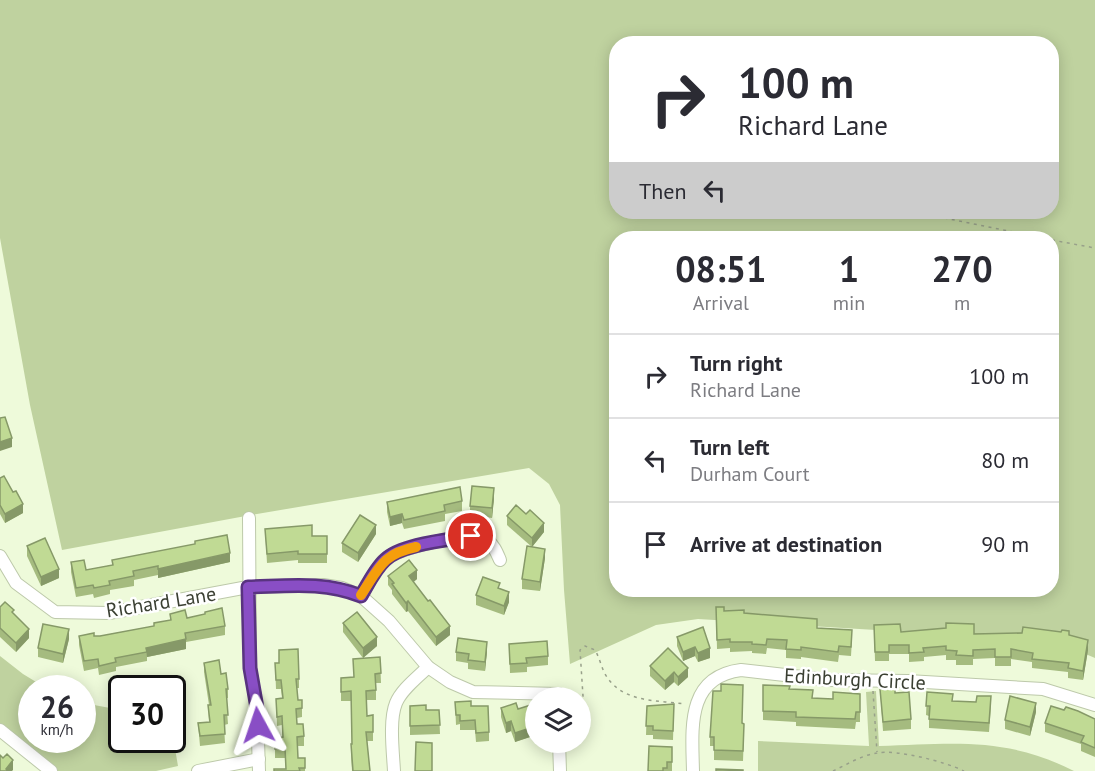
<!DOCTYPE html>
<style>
body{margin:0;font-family:"PT Sans",sans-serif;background:#f7f7f7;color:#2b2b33;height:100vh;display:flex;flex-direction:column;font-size:22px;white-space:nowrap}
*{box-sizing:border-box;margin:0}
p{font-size:20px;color:#7c7c81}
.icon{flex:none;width:33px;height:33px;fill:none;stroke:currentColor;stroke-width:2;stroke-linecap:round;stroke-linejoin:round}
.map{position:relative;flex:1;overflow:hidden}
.drawer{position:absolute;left:609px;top:231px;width:450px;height:366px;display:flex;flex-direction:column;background:#fff;border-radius:24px;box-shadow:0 3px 15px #0003}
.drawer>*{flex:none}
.hud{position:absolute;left:609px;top:36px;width:450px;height:183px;border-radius:24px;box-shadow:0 3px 15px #0003;background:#fff;color:#2b2b33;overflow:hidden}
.buttons{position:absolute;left:525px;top:687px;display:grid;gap:12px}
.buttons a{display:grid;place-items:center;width:66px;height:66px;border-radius:50%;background:#fff;box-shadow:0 3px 15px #0003;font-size:30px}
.speed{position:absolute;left:18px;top:675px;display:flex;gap:12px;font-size:30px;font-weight:700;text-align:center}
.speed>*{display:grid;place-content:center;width:78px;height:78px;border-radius:50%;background:#fff;box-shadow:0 3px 15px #0003;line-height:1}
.speed small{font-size:15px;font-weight:400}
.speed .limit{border:3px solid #111;border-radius:9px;background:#fff;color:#111}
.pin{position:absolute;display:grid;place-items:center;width:51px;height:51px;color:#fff;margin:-26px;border:3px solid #fff;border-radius:50%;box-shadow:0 2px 6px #0007}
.me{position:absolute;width:66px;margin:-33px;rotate:355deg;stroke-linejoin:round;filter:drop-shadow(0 0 4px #0008)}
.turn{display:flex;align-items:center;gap:21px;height:126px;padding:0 30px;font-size:27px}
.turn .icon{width:78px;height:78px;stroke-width:2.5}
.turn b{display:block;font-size:42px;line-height:51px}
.then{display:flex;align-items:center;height:57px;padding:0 30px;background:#0003;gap:12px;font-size:22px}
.eta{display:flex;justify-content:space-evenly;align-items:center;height:102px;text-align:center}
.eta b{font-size:36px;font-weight:800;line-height:42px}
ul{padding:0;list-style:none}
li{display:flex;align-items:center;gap:18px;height:84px;padding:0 30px;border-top:2px solid #e1e1e2}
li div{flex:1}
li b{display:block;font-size:22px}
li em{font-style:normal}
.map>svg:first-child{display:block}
</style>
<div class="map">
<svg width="1095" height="771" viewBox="0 0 1095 771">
<rect width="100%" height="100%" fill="#eefada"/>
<g fill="#bfd29f" fill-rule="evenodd">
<path d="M0 0H1095V658L1055 641 698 619 656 625 570 664 564 590 560 505 549 484 529 468 251 515 62 550 30 405 0 238ZM616 44H1052V212H616ZM616 238H1052V590H616Z"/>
<polygon points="0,656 23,674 46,688 32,688 32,740 82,740 83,703 121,710 122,740 172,740 173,737 178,766 156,771 56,771 0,723"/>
<path d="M876 691 879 746C953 744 1005 736 1074 771H758V741L869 746 866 692Z"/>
</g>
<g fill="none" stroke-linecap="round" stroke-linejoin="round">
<g stroke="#bdc9aa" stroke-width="14">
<g id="minor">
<polyline points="249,518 250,668 257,708 259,771"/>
<polyline points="0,556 16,583 55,612 109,613 248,587 323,585 342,588 361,596 389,621 428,667 450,682 473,692 559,694 559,698"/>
<path d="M361 596C368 585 375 569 384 560 396 548 474 530 487 540 494 545 497 553 500 560"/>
<polyline points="0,730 51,771"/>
<polyline points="559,742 560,771"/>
<polyline points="198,771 259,759"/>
<path d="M394 771C393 752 389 720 396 703 402 689 417 678 428 667"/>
<path d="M693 771C692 728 686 677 741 670L828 680 908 681 1043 689 1095 705"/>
</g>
</g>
<g stroke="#98a08a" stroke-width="1.5" stroke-dasharray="3 4.5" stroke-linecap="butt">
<polyline points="915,212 1043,238"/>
<polyline points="1052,240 1095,248"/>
<polyline points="873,691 877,752"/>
<path d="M580 719 583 696 580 650 585 646 595 650C599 657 601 665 604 672 620 703 655 700 685 704"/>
<path d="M833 771C846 765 862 755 877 753 896 749 946 762 964 771"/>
</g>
<use href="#minor" stroke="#fff" stroke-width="12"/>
</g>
<g fill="#a5bb7f">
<polygon points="0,478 13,492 23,513 5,523 0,514"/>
<polygon points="494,498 492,518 470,515 470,506"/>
<polygon points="462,501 462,511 445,514 445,521 404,529 402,523 390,526 387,512 387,502"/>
<polygon points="507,516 544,532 532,547 507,525"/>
<polygon points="265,529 312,536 327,536 327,563 298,563 298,560 267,563"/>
<polygon points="376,534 358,562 342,552 342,543"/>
<polygon points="27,546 59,578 41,586 27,556"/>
<polygon points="545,558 540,591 522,589 522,579"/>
<polygon points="112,560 230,562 158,578 158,575 134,580 134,586 110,590 110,594 94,598 93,594 76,597 71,572 71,562 86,570 112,565"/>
<polygon points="388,576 417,579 413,582 450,635 436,646 408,611 406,612 392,594 392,590 388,585"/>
<polygon points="476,595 509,602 504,615 476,605"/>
<polygon points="0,607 14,614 29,638 16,652 0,637"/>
<polygon points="716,607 724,611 744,613 817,628 852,639 851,656 839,655 838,662 801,657 801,659 786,658 786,650 767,648 766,654 752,653 752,651 730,652 730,648 717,649"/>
<polygon points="170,614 225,626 225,635 186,642 186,649 147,657 147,661 116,667 116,671 99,675 98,668 84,671 79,645 79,636 100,636 154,626 170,620"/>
<polygon points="343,623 377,646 363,658 343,632"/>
<polygon points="874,625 901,632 1069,635 1088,650 1083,680 1068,678 1068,672 1032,668 1032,662 1011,659 1011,666 995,666 995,658 973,659 973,665 956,665 956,660 946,660 946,655 924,657 924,661 909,662 909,654 889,654 889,661 875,661"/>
<polygon points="677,637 710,658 698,662 695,656 683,661 677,646"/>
<polygon points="69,639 63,663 38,657 38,648"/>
<polygon points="509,644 548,656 548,665 527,667 527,672 510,673"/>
<polygon points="668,648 688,677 678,686 674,682 665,690 650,676 650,666"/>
<polygon points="487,651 485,671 468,669 468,663 456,661 456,652"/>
<polygon points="380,657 381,683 376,683 376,700 367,700 367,716 373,715 373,741 367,741 370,771 352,771 351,753 351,744 352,744 351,701 341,701 341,678 353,677"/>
<polygon points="204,663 221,674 228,689 228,698 226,698 228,724 224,725 225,743 200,746 198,723 209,722 208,705 209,705 204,672"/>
<polygon points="275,663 299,679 299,688 297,688 298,700 302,708 302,717 297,718 297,724 304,736 304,746 298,746 298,758 305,758 305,771 274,771 286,769 285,758 275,758 275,738 283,737 282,725 277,726 276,699 282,698 281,689 276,689"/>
<polygon points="763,685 789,689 813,698 833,699 860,694 860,722 856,722 855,729 796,726 796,722 763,720"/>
<polygon points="880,689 895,693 911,719 911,729 883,731"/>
<polygon points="927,692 953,701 991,706 989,732 929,728 929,716 926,715"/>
<polygon points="455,702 471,706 489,732 489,741 476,742 475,730 460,730 460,724 456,725"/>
<polygon points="674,704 673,740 653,739 653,735 646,735 647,706"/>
<polygon points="410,706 426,710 439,710 440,734 410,735"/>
<polygon points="501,708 536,710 536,735 515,742 511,731 506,733 501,717"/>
<polygon points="1036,712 1030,736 1005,729 1005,720"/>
<polygon points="1095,719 1095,757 1081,751 1081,744 1045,732 1045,723"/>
<polygon points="742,723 744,733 743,761 714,760 714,746 710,746 710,737"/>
<polygon points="672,747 672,771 648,771"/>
</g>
<g fill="#869968">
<polygon points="12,438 12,447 0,451 0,442"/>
<polygon points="494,488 494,498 492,518 492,508"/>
<polygon points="23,504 23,513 5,523 5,514"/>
<polygon points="402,514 402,523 390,526 390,517"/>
<polygon points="544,523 544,532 532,547 532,538"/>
<polygon points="376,525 376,534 358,562 358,553"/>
<polygon points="545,549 545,558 540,591 540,582"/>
<polygon points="230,553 230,562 158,578 158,569"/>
<polygon points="59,569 59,578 41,586 41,577"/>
<polygon points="417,570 417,579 409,586 409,576"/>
<polygon points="509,592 509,602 504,615 504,606"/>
<polygon points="408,601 408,611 406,612 406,603"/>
<polygon points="450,626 450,635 436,646 436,637"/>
<polygon points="29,629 29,638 16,652 16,643"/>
<polygon points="69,629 69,639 63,663 63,654"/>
<polygon points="377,637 377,646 363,658 363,648"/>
<polygon points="186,639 186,649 147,657 146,648"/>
<polygon points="1088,640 1088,650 1083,680 1083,671"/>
<polygon points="487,642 487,651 485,671 485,662"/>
<polygon points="695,647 695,656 683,661 683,652"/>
<polygon points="710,648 710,658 698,662 698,653"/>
<polygon points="688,668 688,677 678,686 678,677"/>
<polygon points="674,672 674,682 665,690 665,681"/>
<polygon points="1036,703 1036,712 1030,736 1030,727"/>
<polygon points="511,721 511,731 506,733 506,723"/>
<polygon points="536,726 536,735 515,742 515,733"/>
<polygon points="13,760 13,770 12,771 6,771 6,769"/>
</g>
<g fill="#c0da94" stroke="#869968" stroke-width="1.5">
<polygon points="5,417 12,438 0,442 0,418"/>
<polygon points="4,476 13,492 16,491 23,504 5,514 0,505 0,478"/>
<polygon points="472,486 494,488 492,508 470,506"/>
<polygon points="460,487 462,501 444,505 445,511 404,520 402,514 390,517 387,502"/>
<polygon points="516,505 526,514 530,510 544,523 532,538 507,516"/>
<polygon points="360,515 376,525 358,553 342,543"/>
<polygon points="312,525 312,536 327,536 327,554 298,554 298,551 267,554 265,529"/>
<polygon points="227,535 230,553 158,569 158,566 133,571 134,576 109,581 110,585 94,588 93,585 76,588 71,562 84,560 86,570 113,565 112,560 195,544 195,541"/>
<polygon points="45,538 59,569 41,577 27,546"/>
<polygon points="527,546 545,549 540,582 522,579"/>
<polygon points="409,560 417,570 409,576 428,601 430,600 450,626 436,637 408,601 406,603 392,584 394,583 388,576"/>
<polygon points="483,577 500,583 498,588 509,592 504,606 476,595"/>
<polygon points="5,602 14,610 12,612 29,629 16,643 0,628 0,607"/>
<polygon points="716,607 724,607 724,611 744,610 744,613 817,619 817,628 852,630 851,647 839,646 838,652 801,647 801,650 786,649 787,640 767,639 766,645 752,644 752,642 730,642 730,639 717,640"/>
<polygon points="222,608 225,626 185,633 186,639 146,648 147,652 115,658 116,662 99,666 98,659 84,661 79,636 94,633 94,636 100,636 154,626 154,623 171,620 170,614 185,610 187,618 205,614 205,612"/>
<polygon points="357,612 377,637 363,648 343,623"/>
<polygon points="946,623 974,624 974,634 1022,633 1023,627 1061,632 1062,630 1069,631 1069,635 1088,640 1083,671 1068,668 1069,663 1032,659 1033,653 1011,649 1011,657 995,657 995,649 973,650 973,656 956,655 957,651 946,650 946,646 923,648 924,652 909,653 909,645 889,645 889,652 875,652 874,625 900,624 901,632 946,628"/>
<polygon points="43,624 69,629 63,654 38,648"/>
<polygon points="703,627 710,648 698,653 695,647 683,652 677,637"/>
<polygon points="458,638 487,642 485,662 468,660 469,654 456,652"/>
<polygon points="547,641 548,656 526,658 527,663 510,664 509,644"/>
<polygon points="668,648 688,668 678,677 674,672 665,681 650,666"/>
<polygon points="298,649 299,679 296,679 298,700 302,700 302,708 296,709 297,724 303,724 304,736 297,737 298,758 305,758 305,768 299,768 300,771 274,771 274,769 286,769 285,748 275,749 275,738 283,737 282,716 277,717 276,699 283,698 281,680 276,680 275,663 279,663 279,650"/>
<polygon points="380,657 381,673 375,674 376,690 366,691 367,716 373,715 373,732 366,732 370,771 353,771 351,744 352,744 351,691 341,692 341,678 354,677 353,659"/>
<polygon points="219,660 221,674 226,673 228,689 226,689 228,715 224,715 225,734 200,736 198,723 210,722 208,705 211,705 204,663"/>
<polygon points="721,684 743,685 742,723 744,724 743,751 714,750 714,737 710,737 713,691 721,691"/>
<polygon points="763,685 790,686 789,689 813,690 812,698 833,699 833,692 860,694 860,712 856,712 855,719 796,717 796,712 763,711"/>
<polygon points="895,688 895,693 909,692 911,719 883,722 880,689"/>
<polygon points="927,692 953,694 952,701 976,702 977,696 991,696 989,723 929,719 930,706 926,706"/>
<polygon points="1010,696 1036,703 1030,727 1005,720"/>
<polygon points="471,701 471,706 488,706 489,732 476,733 475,720 460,721 460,715 456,715 455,702"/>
<polygon points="516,703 518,709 534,704 536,710 536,726 515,733 511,721 506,723 501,708"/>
<polygon points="674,704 673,731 653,730 653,726 646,726 647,706"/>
<polygon points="426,705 426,710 439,710 440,725 410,726 410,706"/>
<polygon points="1051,706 1064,710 1066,707 1078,711 1095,719 1095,748 1081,742 1084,736 1045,723"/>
<polygon points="416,742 432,743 432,771 415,771"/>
<polygon points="649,746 672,747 672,762 667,762 667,768 663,768 663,771 648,771"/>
<polygon points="7,754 13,760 6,769 8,771 0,771 0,755 3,758"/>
<polygon points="716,769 743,770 743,771 716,771"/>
</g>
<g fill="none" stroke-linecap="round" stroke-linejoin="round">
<g stroke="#593380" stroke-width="15">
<path id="route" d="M258 725 257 708 250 668 248 587C288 586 324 581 361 596 368 584 375 569 385 560 401 544 448 540 471 536"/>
</g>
<use href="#route" stroke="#894ec5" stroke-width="10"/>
<path stroke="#f59e0b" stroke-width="10" d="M361 595C379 568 382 554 416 547"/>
</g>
<g text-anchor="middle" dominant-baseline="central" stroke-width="5" stroke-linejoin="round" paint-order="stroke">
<g font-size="20" fill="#3a3f32" stroke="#fff">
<text transform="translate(161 602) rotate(-9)">Richard Lane</text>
<text transform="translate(855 679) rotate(3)">Edinburgh Circle</text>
</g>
</g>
</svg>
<div class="buttons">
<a><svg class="icon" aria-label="layers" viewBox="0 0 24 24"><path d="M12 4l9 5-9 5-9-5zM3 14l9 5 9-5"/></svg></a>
</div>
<div class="speed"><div>26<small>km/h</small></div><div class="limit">30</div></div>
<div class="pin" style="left:471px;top:536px;background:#d93025"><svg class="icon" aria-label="arrive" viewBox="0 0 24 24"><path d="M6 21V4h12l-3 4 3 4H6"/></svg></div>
<svg class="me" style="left:258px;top:725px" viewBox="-20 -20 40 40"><path d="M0-17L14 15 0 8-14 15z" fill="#894ec5" stroke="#fff" stroke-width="4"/></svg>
<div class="hud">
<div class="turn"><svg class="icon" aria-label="right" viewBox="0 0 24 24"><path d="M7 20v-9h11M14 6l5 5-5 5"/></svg><div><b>100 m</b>Richard Lane</div></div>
<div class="then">Then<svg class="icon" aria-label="left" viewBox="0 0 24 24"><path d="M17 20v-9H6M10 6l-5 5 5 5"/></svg></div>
</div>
<section class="drawer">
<div class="eta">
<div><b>08:51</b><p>Arrival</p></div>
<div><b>1</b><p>min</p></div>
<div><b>270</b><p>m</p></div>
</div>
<ul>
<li><svg class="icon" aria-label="right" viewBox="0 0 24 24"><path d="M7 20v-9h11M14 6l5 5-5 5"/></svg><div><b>Turn right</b><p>Richard Lane</p></div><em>100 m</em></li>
<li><svg class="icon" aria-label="left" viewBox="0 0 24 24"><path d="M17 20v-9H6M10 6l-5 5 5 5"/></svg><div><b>Turn left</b><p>Durham Court</p></div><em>80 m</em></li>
<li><svg class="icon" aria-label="arrive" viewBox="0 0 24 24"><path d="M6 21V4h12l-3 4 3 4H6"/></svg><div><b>Arrive at destination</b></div><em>90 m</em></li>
</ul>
</section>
</div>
